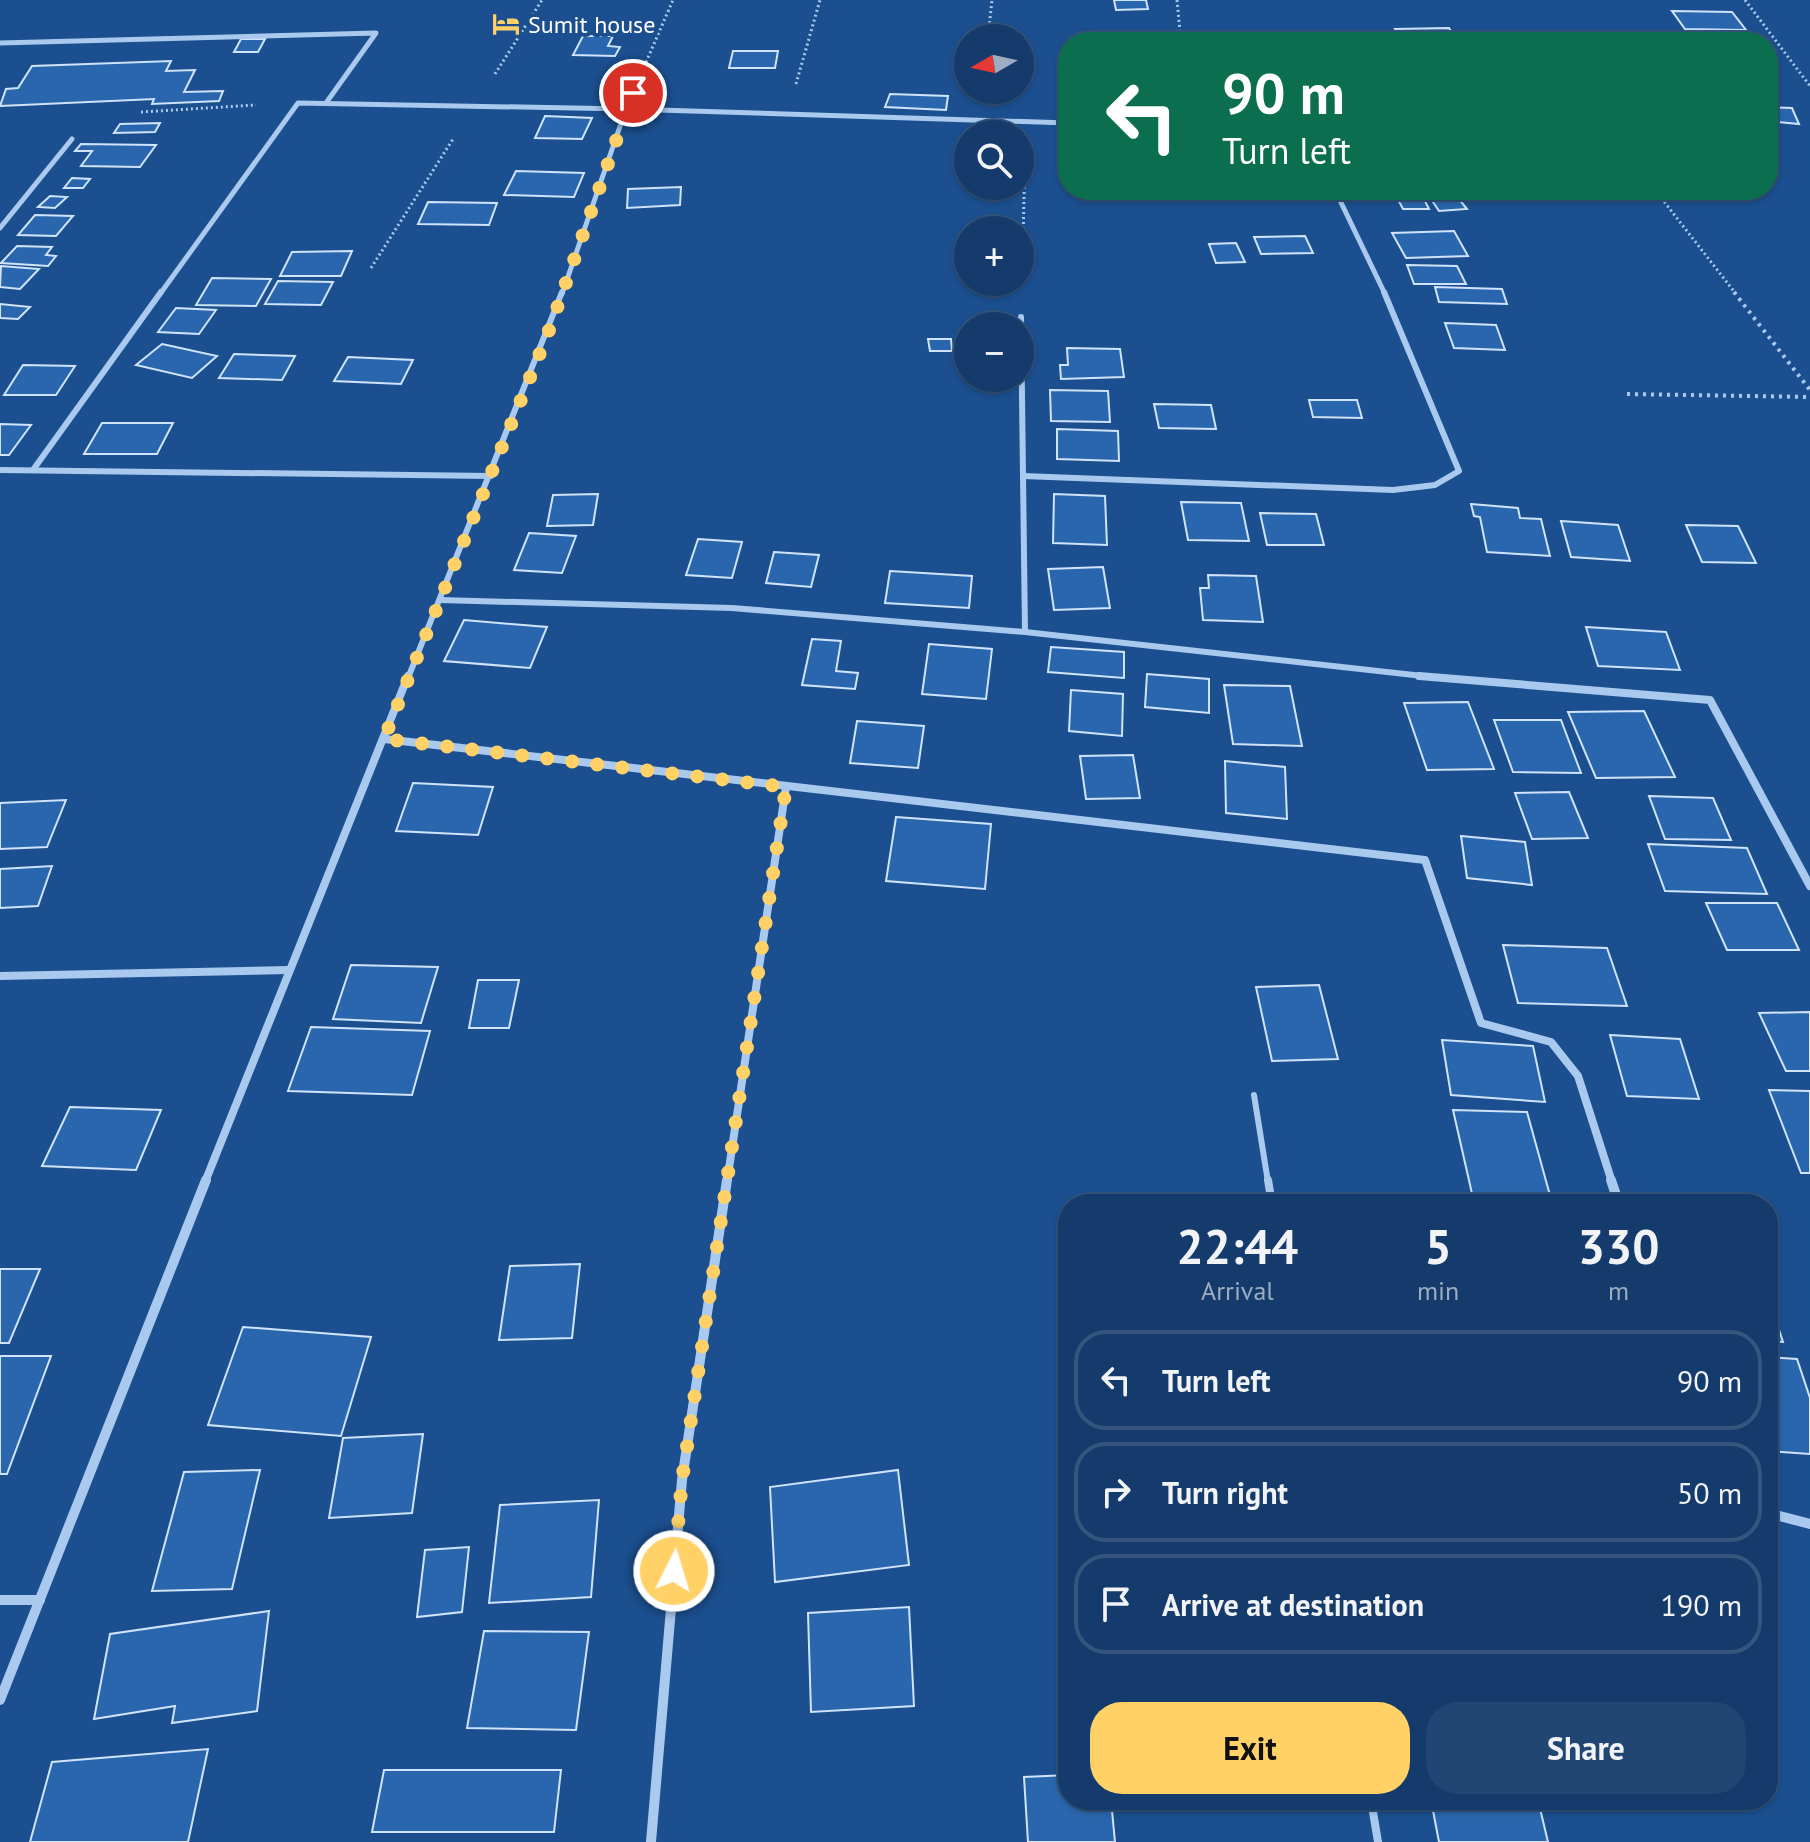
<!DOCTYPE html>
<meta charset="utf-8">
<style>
body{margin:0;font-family:"PT Sans",sans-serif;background:#214673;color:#f1f3f6;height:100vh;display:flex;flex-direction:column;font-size:30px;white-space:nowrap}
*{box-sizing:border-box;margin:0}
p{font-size:26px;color:#9dadc1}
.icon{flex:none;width:44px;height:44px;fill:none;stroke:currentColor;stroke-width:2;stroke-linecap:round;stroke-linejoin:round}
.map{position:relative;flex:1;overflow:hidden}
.panel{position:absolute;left:1058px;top:1194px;width:720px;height:616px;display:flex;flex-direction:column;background:#143b6b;border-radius:32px;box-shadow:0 2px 6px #0004,0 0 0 2px #33557e}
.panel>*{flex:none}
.guide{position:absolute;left:1058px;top:32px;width:720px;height:168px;border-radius:32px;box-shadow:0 2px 6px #0004,0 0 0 2px #33557e;background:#0b6e4f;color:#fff;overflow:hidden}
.needle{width:52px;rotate:261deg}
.controls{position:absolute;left:954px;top:24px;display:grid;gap:16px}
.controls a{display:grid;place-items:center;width:80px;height:80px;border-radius:50%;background:#143b6b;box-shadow:0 2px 6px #0004,0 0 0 2px #33557e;font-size:40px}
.pin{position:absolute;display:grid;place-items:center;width:68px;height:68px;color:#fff;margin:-34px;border:4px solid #fff;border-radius:50%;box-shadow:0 2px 8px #0007}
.me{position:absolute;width:88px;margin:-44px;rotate:5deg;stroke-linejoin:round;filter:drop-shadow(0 0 6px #0008)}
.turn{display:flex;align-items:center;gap:28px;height:168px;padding:0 32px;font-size:36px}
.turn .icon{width:104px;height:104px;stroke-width:2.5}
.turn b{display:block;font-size:56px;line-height:68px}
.eta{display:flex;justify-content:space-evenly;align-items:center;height:136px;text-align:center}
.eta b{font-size:48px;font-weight:700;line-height:56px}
.button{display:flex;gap:16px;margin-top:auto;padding:16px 32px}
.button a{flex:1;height:92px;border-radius:32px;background:#ffd166;color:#111;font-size:32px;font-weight:700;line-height:92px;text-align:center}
.button a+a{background:#214673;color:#f1f3f6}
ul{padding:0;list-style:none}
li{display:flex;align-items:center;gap:24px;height:100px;margin:0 16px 12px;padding:0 16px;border:4px solid #33557e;border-radius:32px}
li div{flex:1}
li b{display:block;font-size:30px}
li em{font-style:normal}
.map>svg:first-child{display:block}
</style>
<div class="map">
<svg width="1810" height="1842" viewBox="0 0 1810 1842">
<rect width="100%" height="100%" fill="#1b4f8f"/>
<g fill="#2a66ad" stroke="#cfe3fa" stroke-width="2">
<polygon points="1114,0 1146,0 1148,9 1116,10"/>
<polygon points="1672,11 1732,12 1746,30 1685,29"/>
<polygon points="1449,28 1458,42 1403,42 1395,29"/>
<polygon points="583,36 613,36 608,46 620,47 615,56 573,55"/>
<polygon points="241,39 265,39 258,52 234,52"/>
<polygon points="733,51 778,51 775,68 729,68"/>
<polygon points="171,61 166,71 195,70 184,92 223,91 219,101 152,104 154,99 0,106 6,89 18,88 32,66"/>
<polygon points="890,94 948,96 946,110 885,107"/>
<polygon points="1768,107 1792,108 1799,124 1768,121"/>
<polygon points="545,116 592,118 582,139 535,138"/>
<polygon points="160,123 155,132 114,133 120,124"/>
<polygon points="81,144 156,145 140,167 81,166 92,151 75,151"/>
<polygon points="516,171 584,173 574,197 504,195"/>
<polygon points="72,178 90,179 83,188 64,188"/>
<polygon points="681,187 680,205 627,208 628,189"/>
<polygon points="1420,191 1429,209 1403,209 1394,192"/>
<polygon points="50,196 67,197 55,208 38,207"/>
<polygon points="1458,198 1467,209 1439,211 1431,199"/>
<polygon points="428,202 497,203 489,225 418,224"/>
<polygon points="35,215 73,216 56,236 18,235"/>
<polygon points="1454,231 1468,256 1406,258 1392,233"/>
<polygon points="1305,236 1313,253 1261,254 1254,237"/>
<polygon points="1236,243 1245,262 1216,263 1209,244"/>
<polygon points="17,246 52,247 46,255 56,256 48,266 1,263"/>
<polygon points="352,251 341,276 280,276 292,252"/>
<polygon points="1407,265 1457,266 1466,284 1414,284"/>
<polygon points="1,266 39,269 20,289 0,287"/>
<polygon points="212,278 271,279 256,306 196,305"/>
<polygon points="278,281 333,282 321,305 265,304"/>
<polygon points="1435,287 1502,289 1507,304 1439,302"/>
<polygon points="0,304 30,307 18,319 0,318"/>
<polygon points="176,308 216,310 199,334 158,332"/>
<polygon points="1445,323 1496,325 1505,350 1454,348"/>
<polygon points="928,339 951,339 952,351 930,351"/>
<polygon points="162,344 217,356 192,378 136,365"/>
<polygon points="1067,348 1120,349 1124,377 1061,379 1060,365 1068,365"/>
<polygon points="234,354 295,356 282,380 219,378"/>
<polygon points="348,357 413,360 401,384 334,381"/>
<polygon points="23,365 75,366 56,395 4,395"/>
<polygon points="1050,390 1108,391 1110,422 1051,421"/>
<polygon points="1309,400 1357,400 1362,418 1313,417"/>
<polygon points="1154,404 1211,405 1216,429 1159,428"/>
<polygon points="102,423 173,423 157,454 84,454"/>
<polygon points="0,424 31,425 9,455 0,455"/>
<polygon points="1057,429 1118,431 1119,461 1057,459"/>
<polygon points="598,494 593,525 547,526 553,495"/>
<polygon points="1054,494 1105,496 1107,545 1053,543"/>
<polygon points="1181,502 1241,503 1249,541 1188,540"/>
<polygon points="1471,504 1518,508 1520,518 1541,519 1550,556 1487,552 1480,517 1474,516"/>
<polygon points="1260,513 1316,514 1324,545 1267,545"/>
<polygon points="1561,521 1618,525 1630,561 1571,557"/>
<polygon points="1686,525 1738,526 1756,563 1702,562"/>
<polygon points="529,533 576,536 562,573 514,570"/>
<polygon points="698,539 742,542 732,578 686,575"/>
<polygon points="774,552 819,555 811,587 766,583"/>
<polygon points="1103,567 1110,608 1054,610 1048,569"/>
<polygon points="890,571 972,576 969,608 885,603"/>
<polygon points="1208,575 1256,576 1263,622 1203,620 1200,588 1209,588"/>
<polygon points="464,620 547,627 530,668 444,661"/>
<polygon points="1586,627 1666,632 1680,670 1598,666"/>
<polygon points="812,639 841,641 836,671 858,673 855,689 802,685"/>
<polygon points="929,644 992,649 986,699 922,694"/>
<polygon points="1051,647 1124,652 1124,678 1048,672"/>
<polygon points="1147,674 1209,679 1209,713 1145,707"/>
<polygon points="1224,685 1290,686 1302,746 1233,744"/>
<polygon points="1071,690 1123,694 1122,736 1069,731"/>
<polygon points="1468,702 1494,769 1427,770 1404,703"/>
<polygon points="1644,711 1675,777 1596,778 1568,712"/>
<polygon points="1494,720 1561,720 1581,773 1513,772"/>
<polygon points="857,721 924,726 918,768 850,763"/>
<polygon points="1133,755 1140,798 1086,799 1080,756"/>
<polygon points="1225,761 1285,767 1287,819 1226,813"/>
<polygon points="413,783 493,787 478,835 396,831"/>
<polygon points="1569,792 1588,838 1532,839 1515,793"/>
<polygon points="1649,796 1713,798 1731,840 1665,839"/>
<polygon points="66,800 47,847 0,849 0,803"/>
<polygon points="896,817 991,824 985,889 886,881"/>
<polygon points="1461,836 1525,842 1532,885 1467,878"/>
<polygon points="1648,844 1747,848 1767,894 1665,891"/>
<polygon points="52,866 38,906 0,908 0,869"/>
<polygon points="1706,903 1777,903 1799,950 1727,950"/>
<polygon points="1503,945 1607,948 1627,1006 1518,1003"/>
<polygon points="351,965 438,967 421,1023 333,1019"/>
<polygon points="478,980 519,980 509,1028 469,1028"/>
<polygon points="1319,985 1338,1059 1272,1061 1256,987"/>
<polygon points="1810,1012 1810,1071 1786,1071 1759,1013"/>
<polygon points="311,1027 430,1031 412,1095 288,1091"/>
<polygon points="1610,1035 1680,1039 1699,1099 1627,1096"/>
<polygon points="1442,1040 1533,1046 1545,1102 1451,1095"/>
<polygon points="1769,1090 1810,1091 1810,1173 1801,1173"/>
<polygon points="70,1107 161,1110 136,1170 42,1166"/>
<polygon points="1453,1110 1527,1112 1551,1199 1473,1198"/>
<polygon points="580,1264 572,1338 499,1340 510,1266"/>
<polygon points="0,1269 40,1269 9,1343 0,1343"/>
<polygon points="1768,1296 1783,1342 1768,1341"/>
<polygon points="243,1327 371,1337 341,1436 208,1425"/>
<polygon points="0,1356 51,1356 7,1474 0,1474"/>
<polygon points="1768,1357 1797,1359 1810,1398 1810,1454 1768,1451"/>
<polygon points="423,1434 412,1513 329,1518 343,1438"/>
<polygon points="260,1470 232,1589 152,1591 184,1472"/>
<polygon points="898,1470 909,1565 775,1582 770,1487"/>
<polygon points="599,1500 591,1597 489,1603 500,1505"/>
<polygon points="469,1547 462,1612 417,1617 425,1550"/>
<polygon points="909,1607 914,1706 811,1712 808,1613"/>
<polygon points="269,1611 257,1711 172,1723 175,1706 94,1719 110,1634"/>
<polygon points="484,1631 589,1632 576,1730 467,1728"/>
<polygon points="208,1749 188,1842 30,1842 52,1762"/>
<polygon points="384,1770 561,1770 554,1832 372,1832"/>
<polygon points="1068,1775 1068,1800 1111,1800 1115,1842 1028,1842 1024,1777"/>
<polygon points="1431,1800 1538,1800 1548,1842 1439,1842"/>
</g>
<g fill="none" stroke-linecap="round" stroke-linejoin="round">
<g stroke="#a9c9ee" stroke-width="3" stroke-dasharray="2 3" stroke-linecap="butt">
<polyline points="1177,0 1181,42"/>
<polyline points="1745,0 1810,86"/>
<polyline points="988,38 992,0"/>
<polyline points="495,74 542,0"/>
<polyline points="640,76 673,0"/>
<polyline points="796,84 820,0"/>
<polyline points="141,112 256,105"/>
<polyline points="1655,190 1736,294"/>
<polyline points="371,268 453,139"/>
<polyline points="1022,284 1025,154"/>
</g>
<g stroke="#a9c9ee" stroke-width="4" stroke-dasharray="3 5" stroke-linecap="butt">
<polyline points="1734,292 1810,390"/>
<polyline points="1627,394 1810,397"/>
</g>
<polyline stroke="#a9c9ee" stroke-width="6" points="1254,1095 1268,1182"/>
<g stroke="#a9c9ee" stroke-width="8">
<polyline points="1268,1180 1272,1204"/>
<polyline points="1371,1800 1378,1842"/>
</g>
<g stroke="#a9c9ee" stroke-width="5">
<polyline points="0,43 376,33 326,103"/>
<polyline points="626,109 1068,123"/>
<polyline points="1335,190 1385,294"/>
<polyline points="0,228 72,139"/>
<polyline points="160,294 298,103 626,109 562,294"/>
</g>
<g stroke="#a9c9ee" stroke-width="6">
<polyline points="1021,317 1025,632"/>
<polyline points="0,470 491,476"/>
<polyline points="33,470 161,292"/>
<polyline points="1023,476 1393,490 1435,485 1459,471 1384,292"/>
<polyline points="440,600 732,608 1025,632 1441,678"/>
<polyline points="408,678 562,292"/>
</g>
<g stroke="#a9c9ee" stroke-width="8">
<polyline points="1419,676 1710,700 1810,886"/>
<polyline points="384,739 1425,860 1481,1023 1551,1042 1578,1076 1612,1182"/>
<polyline points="0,976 289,970"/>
<polyline points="205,1182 408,676"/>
<polyline points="727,1182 786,787"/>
</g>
<g stroke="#a9c9ee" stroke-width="10">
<polyline points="1611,1180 1619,1204"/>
<polyline points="1768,1513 1810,1524"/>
<polyline points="0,1600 40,1600"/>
<polyline points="0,1700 206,1180"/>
<polyline points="651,1842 682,1480 727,1180"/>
</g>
</g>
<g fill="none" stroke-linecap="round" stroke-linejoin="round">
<polyline stroke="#ffd166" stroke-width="14" stroke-dasharray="0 25.2" points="633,93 550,328 384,739 786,787 682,1480 674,1571"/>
</g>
<defs>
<g id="hotel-bare" transform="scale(2.16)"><path d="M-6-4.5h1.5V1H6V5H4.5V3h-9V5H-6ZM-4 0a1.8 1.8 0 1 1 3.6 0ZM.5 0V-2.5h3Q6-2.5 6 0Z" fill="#ffd166" stroke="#1b4f8f" stroke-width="2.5" paint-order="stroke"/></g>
</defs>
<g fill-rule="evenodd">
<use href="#hotel-bare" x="506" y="24"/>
</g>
<g text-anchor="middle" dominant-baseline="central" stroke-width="8" stroke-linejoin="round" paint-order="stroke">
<g font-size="24" fill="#fff" stroke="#1b4f8f" text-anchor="start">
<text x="528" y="24">Sumit house</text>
</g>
</g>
</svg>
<div class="controls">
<a><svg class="needle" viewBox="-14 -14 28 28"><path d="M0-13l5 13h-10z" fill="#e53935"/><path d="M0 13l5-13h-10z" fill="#9dadc1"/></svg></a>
<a><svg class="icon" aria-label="search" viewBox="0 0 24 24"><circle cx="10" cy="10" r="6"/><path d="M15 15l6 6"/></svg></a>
<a>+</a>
<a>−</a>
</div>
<div class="pin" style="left:633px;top:93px;background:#d93025"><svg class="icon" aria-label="arrive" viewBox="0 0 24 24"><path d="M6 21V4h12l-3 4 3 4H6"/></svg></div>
<svg class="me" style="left:674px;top:1571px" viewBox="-20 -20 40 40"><circle r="17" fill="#ffd166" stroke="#fff" stroke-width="3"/><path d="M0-11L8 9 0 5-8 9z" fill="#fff"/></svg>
<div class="guide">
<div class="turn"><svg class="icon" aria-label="left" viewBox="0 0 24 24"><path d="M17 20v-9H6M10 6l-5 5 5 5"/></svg><div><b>90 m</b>Turn left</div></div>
</div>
<section class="panel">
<div class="eta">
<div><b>22:44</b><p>Arrival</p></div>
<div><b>5</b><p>min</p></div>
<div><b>330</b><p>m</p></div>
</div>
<ul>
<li><svg class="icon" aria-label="left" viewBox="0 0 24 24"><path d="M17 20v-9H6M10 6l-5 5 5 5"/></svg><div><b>Turn left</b></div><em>90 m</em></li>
<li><svg class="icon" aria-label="right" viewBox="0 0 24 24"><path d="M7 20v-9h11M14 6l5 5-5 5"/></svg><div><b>Turn right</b></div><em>50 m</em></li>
<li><svg class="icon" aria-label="arrive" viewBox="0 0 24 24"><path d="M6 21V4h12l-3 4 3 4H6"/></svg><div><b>Arrive at destination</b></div><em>190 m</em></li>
</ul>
<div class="button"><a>Exit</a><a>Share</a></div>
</section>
</div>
